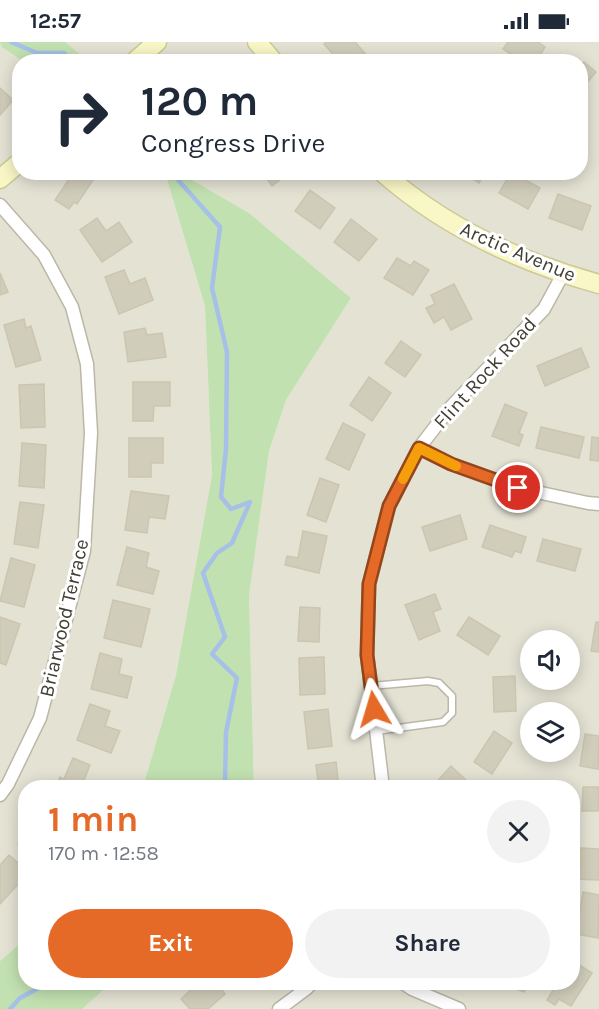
<!DOCTYPE html>
<meta charset="utf-8">
<style>
body{margin:0;font-family:Karla,sans-serif;background:#f2f2f3;color:#1f2937;height:100vh;display:flex;flex-direction:column;font-size:22px;white-space:nowrap}
*{box-sizing:border-box;margin:0}
p{font-size:20px;color:#747a83}
.icon{flex:none;width:33px;height:33px;fill:none;stroke:currentColor;stroke-width:2;stroke-linecap:round;stroke-linejoin:round}
.map{position:relative;flex:1;overflow:hidden}
.drawer{position:absolute;left:18px;top:738px;width:562px;height:210px;display:flex;flex-direction:column;background:#fff;border-radius:24px;box-shadow:0 3px 15px #0003}
.drawer>*{flex:none}
.hud{position:absolute;left:12px;top:12px;width:576px;height:126px;border-radius:24px;box-shadow:0 3px 15px #0003;background:#fff;color:#1f2937;overflow:hidden}
.tools{position:absolute;left:520px;top:588px;display:grid;gap:12px}
.tools a{display:grid;place-items:center;width:60px;height:60px;border-radius:50%;background:#fff;box-shadow:0 3px 15px #0003;font-size:30px}
.pin{position:absolute;display:grid;place-items:center;width:51px;height:51px;color:#fff;margin:-26px;border:3px solid #fff;border-radius:50%;box-shadow:0 2px 6px #0007}
.me{position:absolute;width:66px;margin:-33px;rotate:353deg;stroke-linejoin:round;filter:drop-shadow(0 0 4px #0008)}
.turn{display:flex;align-items:center;gap:21px;height:126px;padding:0 30px;font-size:27px}
.turn .icon{width:78px;height:78px;stroke-width:2.5}
.turn b{display:block;font-size:42px;line-height:51px}
.round{display:grid;place-items:center;flex:none;width:63px;height:63px;border-radius:32px;background:#f2f2f3}
.overview{display:flex;align-items:center;justify-content:space-between;height:102px;padding:0 30px}
h1{font-size:36px;font-weight:700;line-height:45px;color:#e56a28}
.cta{display:flex;gap:12px;margin-top:auto;padding:12px 30px}
.cta a{flex:1;height:69px;border-radius:36px;background:#e56a28;color:#fff;font-size:24px;font-weight:700;line-height:69px;text-align:center}
.cta a+a{background:#f2f2f3;color:#1f2937}
.status{display:flex;justify-content:space-between;align-items:center;height:42px;padding:0 30px;background:#fff;direction:ltr}
.status svg{height:16px;fill:currentColor}
.map>svg:first-child{display:block}
</style>
<div class="status"><b>12:57</b><svg viewBox="0 0 49 12"><path d="M0 12V9h3v3zM5 12V6h3v6zM10 12V3h3v9zM15 12V0h3v12zM26 1h20v11H26zM47 4h2v5h-2z"/></svg></div>
<div class="map">
<svg width="599" height="967" viewBox="0 0 599 967">
<rect width="100%" height="100%" fill="#f0efe5"/>
<path fill="#e4e2d3" fill-rule="evenodd" d="M0 0H599V967H82L111 941 573 940V746L254 745 249 554 269 409 286 358 351 256 249 171 180 131 580 130V20H20V130L165 131 205 264 212 433 176 633 143 745 26 746 25 897 0 919ZM531 598H570V638H531ZM531 670H570V710H531Z"/>
<g fill="#c2e1b1">
<polygon points="0,0 65,0 83,15 79,19 23,19 2,5"/>
<polygon points="165,131 180,131 249,171 351,256 286,358 269,409 249,554 254,745 143,745 176,633 212,433 205,264"/>
<polygon points="25,897 26,940 111,941 82,967 0,967 0,919"/>
</g>
<g fill="none" stroke-linecap="round" stroke-linejoin="round">
<g stroke="#a6c0e8" stroke-width="4.5">
<polyline points="11,0 37,11 64,11 72,20"/>
<polyline points="171,130 220,185 212,246 227,310 226,407 221,455 231,467 250,460 232,501 217,511 203,531 225,595 212,612 237,636 226,690 225,738 228,746"/>
<polyline points="10,967 20,956 50,940"/>
</g>
</g>
<g fill="#d1cdbb" stroke="#cbc6af" stroke-width="1.5">
<polygon points="326,0 355,0 369,16 365,20 342,20 340,17 338,18 324,2"/>
<polygon points="508,0 538,0 545,5 536,20 523,20 503,7"/>
<polygon points="584,20 596,30 580,49 580,24"/>
<polygon points="0,46 13,58 0,73"/>
<polygon points="74,130 82,130 93,138 77,162 74,160 69,167 55,158"/>
<polygon points="262,130 290,130 272,144"/>
<polygon points="462,130 485,130 479,141"/>
<polygon points="511,130 540,146 528,167 499,151"/>
<polygon points="310,148 335,166 320,187 295,169"/>
<polygon points="558,152 591,164 582,188 549,176"/>
<polygon points="97,176 106,189 119,180 132,200 102,220 80,188"/>
<polygon points="351,177 377,197 359,219 334,200"/>
<polygon points="397,216 411,224 414,219 429,228 413,253 384,236"/>
<polygon points="124,228 130,242 145,236 153,258 119,272 105,235"/>
<polygon points="0,231 8,250 0,253"/>
<polygon points="454,242 472,277 451,288 444,275 434,281 426,266 435,262 431,253"/>
<polygon points="24,277 26,286 31,284 41,318 16,325 4,283"/>
<polygon points="145,286 147,293 162,291 166,315 128,320 124,290"/>
<polygon points="401,299 421,313 405,335 385,321"/>
<polygon points="581,306 589,325 545,344 537,324"/>
<polygon points="369,335 391,351 372,379 350,363"/>
<polygon points="133,340 170,340 170,364 154,364 153,379 133,379"/>
<polygon points="44,342 45,385 21,386 19,343"/>
<polygon points="505,362 527,371 519,391 523,393 519,404 492,394"/>
<polygon points="343,381 365,392 349,428 326,417"/>
<polygon points="541,385 584,395 579,416 536,406"/>
<polygon points="592,395 599,396 599,419 590,418"/>
<polygon points="129,396 163,396 163,421 151,421 151,435 129,435"/>
<polygon points="22,401 46,403 44,446 19,444"/>
<polygon points="320,436 339,443 326,480 307,473"/>
<polygon points="131,449 169,454 165,477 149,475 147,491 125,488"/>
<polygon points="20,460 44,463 38,506 14,502"/>
<polygon points="460,473 467,497 430,509 422,485"/>
<polygon points="490,483 526,495 521,511 515,509 512,515 482,505"/>
<polygon points="303,489 327,494 319,531 285,523 287,514 298,516"/>
<polygon points="543,497 581,507 575,529 537,519"/>
<polygon points="127,505 149,511 146,525 159,529 153,552 117,543"/>
<polygon points="11,516 35,523 24,565 0,559"/>
<polygon points="435,552 441,567 433,570 440,589 419,598 405,563"/>
<polygon points="113,558 150,567 141,605 104,596"/>
<polygon points="300,565 320,566 319,600 298,599"/>
<polygon points="0,575 20,582 6,623 0,621"/>
<polygon points="469,575 500,594 488,613 457,593"/>
<polygon points="596,580 599,580 599,610 591,609"/>
<polygon points="100,611 122,617 119,632 132,635 127,656 91,647"/>
<polygon points="324,615 325,652 300,653 299,616"/>
<polygon points="515,634 516,669 494,670 493,635"/>
<polygon points="90,662 110,669 105,684 120,689 111,711 77,698"/>
<polygon points="328,667 332,704 308,707 304,670"/>
<polygon points="494,689 512,701 492,732 474,720"/>
<polygon points="585,692 599,694 598,727 580,724"/>
<polygon points="73,716 90,723 81,746 55,746 60,735 64,737"/>
<polygon points="336,720 339,746 319,746 316,723"/>
<polygon points="451,724 467,739 461,746 431,746"/>
<polygon points="583,745 599,745 598,769 582,769"/>
<polygon points="26,791 26,807 18,802"/>
<polygon points="581,806 599,807 599,838 573,837 573,823 581,823"/>
<polygon points="9,813 26,828 26,834 0,862 0,823"/>
<polygon points="583,850 599,853 598,896 576,892"/>
<polygon points="573,919 592,931 571,964 559,957 555,963 547,958 558,940 573,940"/>
<polygon points="199,940 215,940 225,952 208,967 190,967 181,957"/>
<polygon points="500,940 528,940 524,950"/>
</g>
<g fill="none" stroke-linecap="round" stroke-linejoin="round">
<g stroke="#bbb8a8" stroke-width="9">
<polyline id="lane" points="371,644 428,639 439,641 452,654 452,671 443,680 376,689"/>
</g>
<g stroke="#bbb8a8" stroke-width="15">
<g id="street">
<polyline points="0,163 44,213 72,265 87,322 91,391 84,509 40,676 8,742 0,753"/>
<polyline points="419,406 451,422 518,446 588,461 599,462"/>
<polyline points="383,746 367,613 369,542 389,464 419,406 449,367 544,267 563,232"/>
<polyline points="402,940 412,947 459,967"/>
<polyline points="279,967 306,947 313,940"/>
</g>
</g>
<g stroke="#ccc998" stroke-width="21">
<g id="secondary">
<polyline points="257,0 274,20"/>
<polyline points="134,20 157,0"/>
<path d="M382 130C444 185 520 220 599 242"/>
<polyline points="0,137 20,120"/>
</g>
</g>
<use href="#lane" stroke="#fff" stroke-width="6"/>
<use href="#street" stroke="#fff" stroke-width="12"/>
<use href="#secondary" stroke="#f9f7c6" stroke-width="18"/>
</g>
<g fill="none" stroke-linecap="round" stroke-linejoin="round">
<g stroke="#95451a" stroke-width="15">
<polyline id="route" points="374,667 367,613 369,542 389,464 419,406 451,422 518,446"/>
</g>
<use href="#route" stroke="#e56a28" stroke-width="10"/>
<polyline stroke="#f59e0b" stroke-width="10" points="403,437 419,406 456,424"/>
</g>
<g text-anchor="middle" dominant-baseline="central" stroke-width="6" stroke-linejoin="round" paint-order="stroke">
<g font-size="20" fill="#424035" stroke="#fff">
<text transform="translate(518 210) rotate(23)">Arctic Avenue</text>
<text transform="translate(485 331) rotate(-48)">Flint Rock Road</text>
<text transform="translate(64 576) rotate(-77)">Briarwood Terrace</text>
</g>
</g>
</svg>
<div class="tools">
<a><svg class="icon" aria-label="sound" viewBox="0 0 24 24"><path d="M4 9h4l5-4v14l-5-4H4zM17 9q2 3 0 6"/></svg></a>
<a><svg class="icon" aria-label="layers" viewBox="0 0 24 24"><path d="M12 4l9 5-9 5-9-5zM3 14l9 5 9-5"/></svg></a>
</div>
<div class="pin" style="left:518px;top:446px;background:#d93025"><svg class="icon" aria-label="arrive" viewBox="0 0 24 24"><path d="M6 21V4h12l-3 4 3 4H6"/></svg></div>
<svg class="me" style="left:374px;top:667px" viewBox="-20 -20 40 40"><path d="M0-17L14 15 0 8-14 15z" fill="#e56a28" stroke="#fff" stroke-width="4"/></svg>
<div class="hud">
<div class="turn"><svg class="icon" aria-label="right" viewBox="0 0 24 24"><path d="M7 20v-9h11M14 6l5 5-5 5"/></svg><div><b>120 m</b>Congress Drive</div></div>
</div>
<section class="drawer">
<div class="overview"><div><h1>1 min</h1><p>170 m · 12:58</p></div><a class="round"><svg class="icon" aria-label="close" viewBox="0 0 24 24"><path d="M6 6l12 12M18 6L6 18"/></svg></a></div>
<div class="cta"><a>Exit</a><a>Share</a></div>
</section>
</div>
